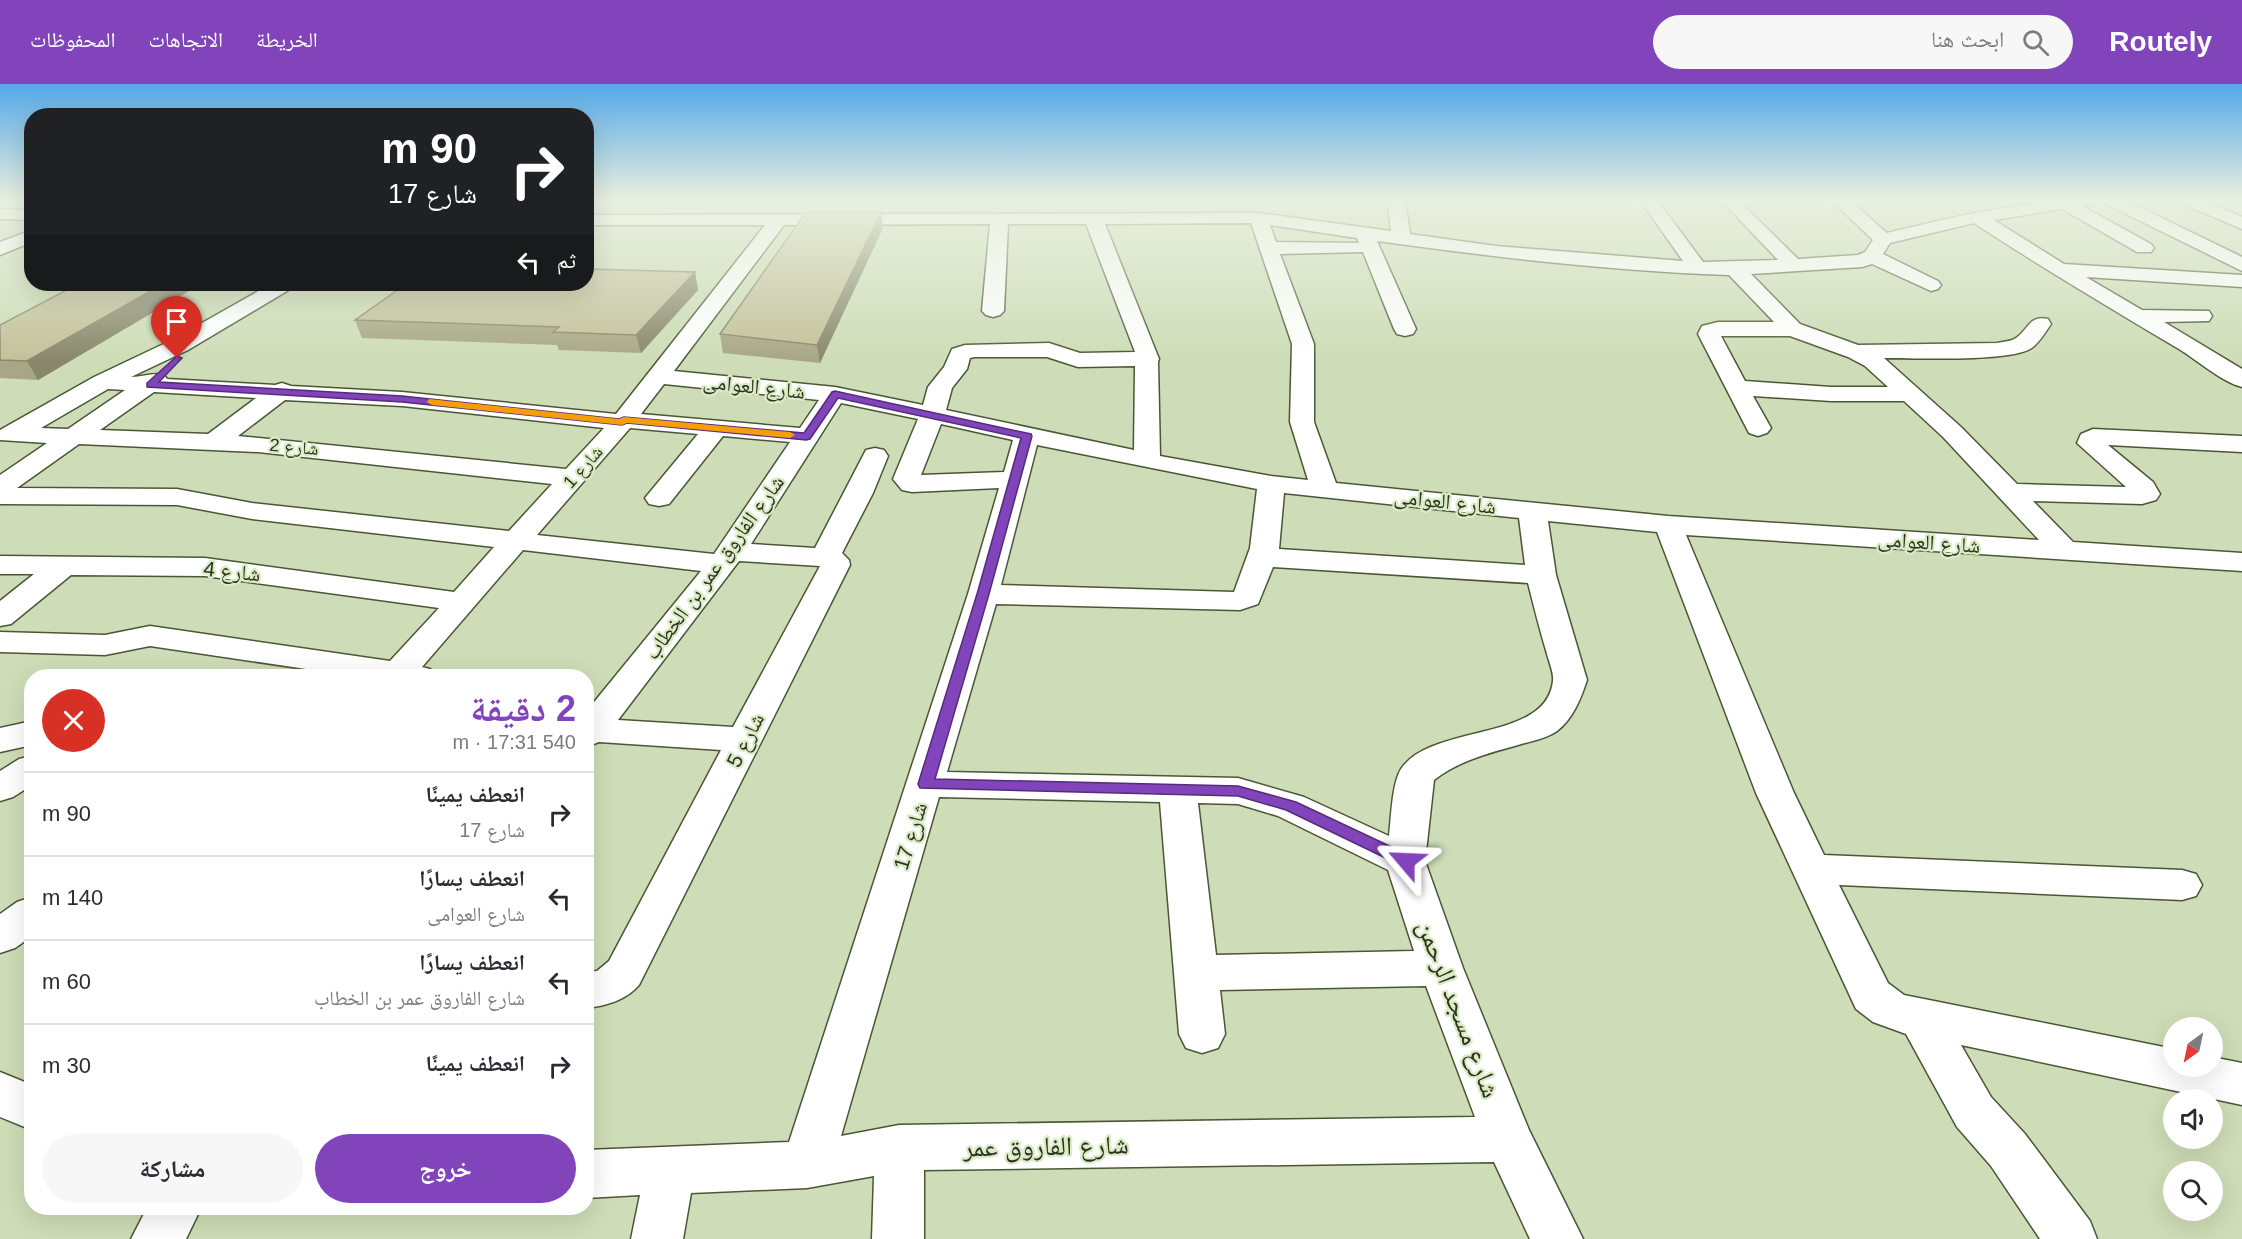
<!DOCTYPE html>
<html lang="ar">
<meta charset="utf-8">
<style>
body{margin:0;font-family:Helvetica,"Noto Naskh Arabic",sans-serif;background:#f7f7f7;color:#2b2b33;direction:rtl;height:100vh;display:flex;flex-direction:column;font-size:22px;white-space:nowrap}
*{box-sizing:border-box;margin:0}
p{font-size:20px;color:#7c7c81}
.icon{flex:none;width:33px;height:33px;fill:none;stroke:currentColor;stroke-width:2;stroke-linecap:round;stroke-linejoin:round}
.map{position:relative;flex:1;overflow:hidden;direction:ltr}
.side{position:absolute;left:24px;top:585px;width:570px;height:546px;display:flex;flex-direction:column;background:#fff;border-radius:24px;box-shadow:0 6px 24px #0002;direction:rtl}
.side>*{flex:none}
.top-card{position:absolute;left:24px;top:24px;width:570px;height:183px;border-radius:24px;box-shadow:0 6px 24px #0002;direction:rtl;background:#202124;color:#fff;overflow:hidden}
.needle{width:39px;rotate:213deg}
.fabs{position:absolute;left:2163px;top:933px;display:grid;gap:12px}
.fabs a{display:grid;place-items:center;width:60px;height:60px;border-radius:50%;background:#fff;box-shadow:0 6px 24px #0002;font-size:30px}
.pin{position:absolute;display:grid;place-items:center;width:51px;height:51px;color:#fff;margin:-62px -26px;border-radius:50% 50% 50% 0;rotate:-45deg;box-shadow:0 0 6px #0007}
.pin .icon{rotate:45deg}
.me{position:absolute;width:66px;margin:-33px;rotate:296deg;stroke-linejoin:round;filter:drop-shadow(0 0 4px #0008)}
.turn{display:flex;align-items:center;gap:21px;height:126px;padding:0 18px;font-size:27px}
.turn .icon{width:78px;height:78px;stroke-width:2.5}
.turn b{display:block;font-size:42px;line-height:51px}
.then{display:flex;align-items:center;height:57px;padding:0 18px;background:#0003;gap:12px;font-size:22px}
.round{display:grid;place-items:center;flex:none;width:63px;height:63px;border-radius:32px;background:#f7f7f7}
.overview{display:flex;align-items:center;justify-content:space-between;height:102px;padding:0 18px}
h1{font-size:36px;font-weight:800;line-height:45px;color:#8244ba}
.primary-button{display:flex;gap:12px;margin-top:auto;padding:12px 18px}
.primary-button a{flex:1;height:69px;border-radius:36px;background:#8244ba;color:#fff;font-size:24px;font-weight:800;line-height:69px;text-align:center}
.primary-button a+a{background:#f7f7f7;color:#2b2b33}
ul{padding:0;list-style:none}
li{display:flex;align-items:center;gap:18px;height:84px;padding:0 18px;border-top:2px solid #e1e1e2}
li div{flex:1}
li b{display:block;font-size:22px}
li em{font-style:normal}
header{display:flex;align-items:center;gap:36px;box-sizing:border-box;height:84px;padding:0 30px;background:#8244ba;color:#fff}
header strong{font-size:28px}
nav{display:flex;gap:33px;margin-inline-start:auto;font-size:21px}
.search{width:420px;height:54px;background:#f7f7f7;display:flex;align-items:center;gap:15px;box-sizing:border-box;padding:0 21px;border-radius:33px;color:#7c7c81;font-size:22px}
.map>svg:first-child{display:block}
</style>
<header>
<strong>Routely</strong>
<div class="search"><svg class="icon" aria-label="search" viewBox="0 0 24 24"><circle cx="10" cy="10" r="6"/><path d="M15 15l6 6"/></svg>ابحث هنا</div>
<nav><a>الخريطة</a><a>الاتجاهات</a><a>المحفوظات</a></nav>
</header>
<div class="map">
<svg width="2242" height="1155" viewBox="0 0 2242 1155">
<rect width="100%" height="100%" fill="#ceddb7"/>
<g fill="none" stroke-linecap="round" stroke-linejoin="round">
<g stroke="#4a5635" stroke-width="3">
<g id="minor">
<path d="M1387 116H1405L1410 150 1496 162 1683 177 1640 116H1657L1703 178 1778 176 1721 116H1738L1798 175 1858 171 1865 168 1873 156 1831 116H1849L1887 149C1956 132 2025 116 2096 116L2094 120 2082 122 2151 160 2154 164 2151 168H2137L2062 125 1994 136 2064 180 2242 191V203L2086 193 2142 226 2209 227 2212 232 2209 237 2164 238 2242 285V303C2222 298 2197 276 2179 265 2110 224 2041 183 1974 139L1890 159 1883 170 1938 197 1941 201 1938 205 1931 207 1872 180 1862 183 1751 190 1800 240 1858 261 1997 259C2003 258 2012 257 2016 254 2029 245 2029 231 2048 235L2051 240C2046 247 2038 261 2030 265 2007 278 1914 274 1884 274L1961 343 2017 400 2126 403 2077 359 2081 350 2093 345 2242 352V368L2108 361 2153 398 2160 410 2156 416 2142 420 2033 417 2073 458 2242 469V487L1686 451 1794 709 1824 771 2182 786 2196 790 2202 801 2196 812 2182 816 1839 801 1888 899 1904 911 2174 965V982H2212V973L2242 979V1021L1961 961 1991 1013 2025 1050 2090 1137 2097 1155H2040L1991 1082 1957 1043 1906 950 1873 938 1856 925 1756 709 1657 448 1548 437 1556 491 1587 596C1581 614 1573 635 1557 647 1546 655 1531 657 1518 661 1489 669 1458 677 1434 696L1425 777 1463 884 1529 1046 1583 1155H1530L1494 1078 924 1086V1155H872L874 1092 807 1104 691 1109 683 1155H631L640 1111 586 1114V1066L789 1058 968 510 999 404 912 408 902 406 893 395 918 335 841 319 751 460 815 464 866 366 875 364 884 366 888 372 873 409 842 469 849 476 850 481 639 901C626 916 606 922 586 924V888L597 887 609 877 721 666 599 658 586 663V628L701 487 523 466 422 583 430 585 434 592H353L150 562 105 571 0 568V548L105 551 150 542 390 577 439 524 205 492 71 491 11 540 0 542V517L34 490H0V472L205 474 454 508 494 463 252 435 177 421 0 420V391L47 359 0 356V346L94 293 172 256 271 200H295L292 204 188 266 131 293C143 293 153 288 164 291L167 295 275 301 282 299 291 302 402 308 616 330 765 141H586V131L1258 129 1391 147ZM1251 139 1292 260 1290 338 1308 396 1271 392 1160 372 1158 278 1159 275 1105 140ZM990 140 982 227 986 231 993 233 1000 231 1004 227 1008 140H1086L1135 268 1080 269 1049 259 965 261 952 265 944 283 928 303 923 321 835 303 674 287 784 141ZM1270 141 1357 154 1359 159 1276 158ZM1377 157C1494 173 1612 187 1729 191L1774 238H1718L1702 242 1698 250 1749 349 1758 352 1767 349 1771 344 1753 312 1831 317H1904L1943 353 2039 456 1668 432 1336 399 1314 338V260L1280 170 1363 168 1394 245 1397 250 1405 252 1413 250 1416 245ZM1721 252H1790L1848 273 1865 282 1888 303H1831L1745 297ZM975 273H1047L1078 283 1135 282 1134 366 946 326 952 304 967 285 970 274ZM664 300 819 316 800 344 641 330ZM108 305 125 306 68 345 41 344ZM154 308 256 314 208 350 100 346ZM285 316 402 322 604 344 566 385 238 352ZM941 340 1013 356 1004 388 921 391ZM630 344 698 350 645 414 649 420 659 422 669 420 723 352 790 358 714 470 537 451ZM79 360 258 368 552 400 509 447 252 419 177 405 17 404ZM1037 361 1257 405 1250 464 1234 508 1001 501ZM1284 409 1519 434 1525 481 1279 465ZM739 477 820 482 733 643 618 636ZM1273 483 1528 499C1534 523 1540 547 1547 570 1549 578 1554 589 1553 597 1546 659 1432 639 1401 685 1392 699 1391 735 1389 752L1304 713 1238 694 947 688 996 520 1240 526 1258 520ZM939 713 1160 718 1179 950 1186 964 1202 969 1218 964 1225 950 1220 906 1426 902 1475 1033 899 1041 841 1052ZM1198 719 1238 720 1278 732 1388 786 1414 867 1216 871Z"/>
<polygon points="2103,116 2125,116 2242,173 2242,187 2106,120"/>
<polygon points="2180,116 2202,116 2242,133 2242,145 2183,120"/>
<polygon points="0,125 32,126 32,136 0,135"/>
<polygon points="32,146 32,158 0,171 0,158"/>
<polygon points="32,637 32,661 0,668 0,644"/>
<polygon points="32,672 32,701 13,713 0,717 0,687 19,675"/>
<polygon points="32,813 32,852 15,864 0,869 0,830 17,818"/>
<polygon points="0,988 32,1001 32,1046 0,1033"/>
<polygon points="147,1124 201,1124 186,1155 131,1155"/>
</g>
</g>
<use href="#minor" fill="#fff" fill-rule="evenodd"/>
</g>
<g fill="#a8a684">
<polygon points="881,128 883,144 820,279 723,269 720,250"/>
<polygon points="695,188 698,206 641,269 559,266 557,261 362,254 355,236"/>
<polygon points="78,200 201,200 38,296 0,294 0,241"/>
</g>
<g fill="#88876b">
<polygon points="881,128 883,144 820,279 817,261"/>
<polygon points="695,188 698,206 641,269 636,251"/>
<polygon points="163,200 201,200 38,296 27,277"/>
</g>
<g fill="#c3c199" stroke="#88876b" stroke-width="1.5">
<polygon points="806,128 881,128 817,261 720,250"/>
<polygon points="586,185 695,188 636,251 553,248 559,243 355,236 406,200 586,200"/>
<polygon points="78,200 163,200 27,277 0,276 0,241"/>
</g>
<linearGradient id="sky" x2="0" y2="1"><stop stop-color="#55a8e8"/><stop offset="0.42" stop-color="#e9f0df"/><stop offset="1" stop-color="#e9f0df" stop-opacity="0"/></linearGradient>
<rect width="2242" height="277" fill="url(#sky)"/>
<polygon fill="#8244ba" stroke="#542c79" stroke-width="1.5" points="177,272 182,274 159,298 402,312 619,335 624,333 804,349 832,308 835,307 1031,350 1032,352 989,510 935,695 1238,702 1296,718 1411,772 1414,777 1411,781 1400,781 1286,726 1238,712 920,704 918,700 977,510 1021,354 838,314 810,355 806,356 627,339 622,341 402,318 147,303 147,299"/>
<polygon fill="#f59e0b" points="429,315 619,335 624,333 790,348 795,351 790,354 627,339 622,341 432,321 427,318"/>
<g text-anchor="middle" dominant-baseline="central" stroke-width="4.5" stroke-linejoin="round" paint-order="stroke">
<g font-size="18" fill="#2e3425" stroke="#dbebc4">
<text transform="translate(294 363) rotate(5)">شارع 2</text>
<text transform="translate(583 383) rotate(-49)">شارع 1</text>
</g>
<g font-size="21" fill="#2e3425" stroke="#dbebc4">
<text transform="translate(754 302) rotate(6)">شارع العوامى</text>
<text transform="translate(1445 417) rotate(6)">شارع العوامى</text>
<text transform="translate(1929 458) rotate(4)">شارع العوامى</text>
<text transform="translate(714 483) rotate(-54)">شارع الفاروق عمر بن الخطاب</text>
<text transform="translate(232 487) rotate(6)">شارع 4</text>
<text transform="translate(745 656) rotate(-63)">شارع 5</text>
<text transform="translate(910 752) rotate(-73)">شارع 17</text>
</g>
<g font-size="26" fill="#2e3425" stroke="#dbebc4">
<text transform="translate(1459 925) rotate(69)">شارع مسجد الرحمن</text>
<text transform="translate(1046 1062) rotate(-1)">شارع الفاروق عمر</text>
</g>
</g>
</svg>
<div class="fabs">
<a><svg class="needle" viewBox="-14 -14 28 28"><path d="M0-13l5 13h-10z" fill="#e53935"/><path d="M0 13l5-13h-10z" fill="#7c7c81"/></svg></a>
<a><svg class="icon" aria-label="sound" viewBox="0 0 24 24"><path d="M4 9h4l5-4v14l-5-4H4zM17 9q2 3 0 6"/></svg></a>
<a><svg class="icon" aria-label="search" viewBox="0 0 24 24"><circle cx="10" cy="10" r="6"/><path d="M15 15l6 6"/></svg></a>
</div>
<div class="pin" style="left:177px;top:274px;background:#d93025"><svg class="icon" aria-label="arrive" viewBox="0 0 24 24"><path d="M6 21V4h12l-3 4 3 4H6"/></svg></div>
<svg class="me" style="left:1406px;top:777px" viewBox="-20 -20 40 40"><path d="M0-17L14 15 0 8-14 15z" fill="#8244ba" stroke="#fff" stroke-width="4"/></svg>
<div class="top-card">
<div class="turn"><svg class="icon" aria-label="right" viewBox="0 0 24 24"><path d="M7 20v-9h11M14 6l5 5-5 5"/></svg><div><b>90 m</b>شارع 17</div></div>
<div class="then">ثم<svg class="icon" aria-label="left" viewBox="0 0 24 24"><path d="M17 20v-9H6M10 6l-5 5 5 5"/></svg></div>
</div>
<section class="side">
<div class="overview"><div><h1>2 دقيقة</h1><p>540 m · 17:31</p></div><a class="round" style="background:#d93025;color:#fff"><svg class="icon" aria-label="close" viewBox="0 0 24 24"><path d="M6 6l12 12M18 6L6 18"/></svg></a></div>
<ul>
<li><svg class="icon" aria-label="right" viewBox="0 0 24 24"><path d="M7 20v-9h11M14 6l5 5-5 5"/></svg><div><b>انعطف يمينًا</b><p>شارع 17</p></div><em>90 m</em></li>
<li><svg class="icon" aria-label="left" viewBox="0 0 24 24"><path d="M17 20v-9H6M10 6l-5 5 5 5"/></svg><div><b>انعطف يسارًا</b><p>شارع العوامى</p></div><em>140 m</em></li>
<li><svg class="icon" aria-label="left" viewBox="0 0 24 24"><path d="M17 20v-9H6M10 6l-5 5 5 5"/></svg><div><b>انعطف يسارًا</b><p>شارع الفاروق عمر بن الخطاب</p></div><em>60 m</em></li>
<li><svg class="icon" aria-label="right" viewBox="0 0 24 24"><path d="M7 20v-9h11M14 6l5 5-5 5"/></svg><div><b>انعطف يمينًا</b></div><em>30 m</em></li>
</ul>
<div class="primary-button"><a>خروج</a><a>مشاركة</a></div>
</section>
</div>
